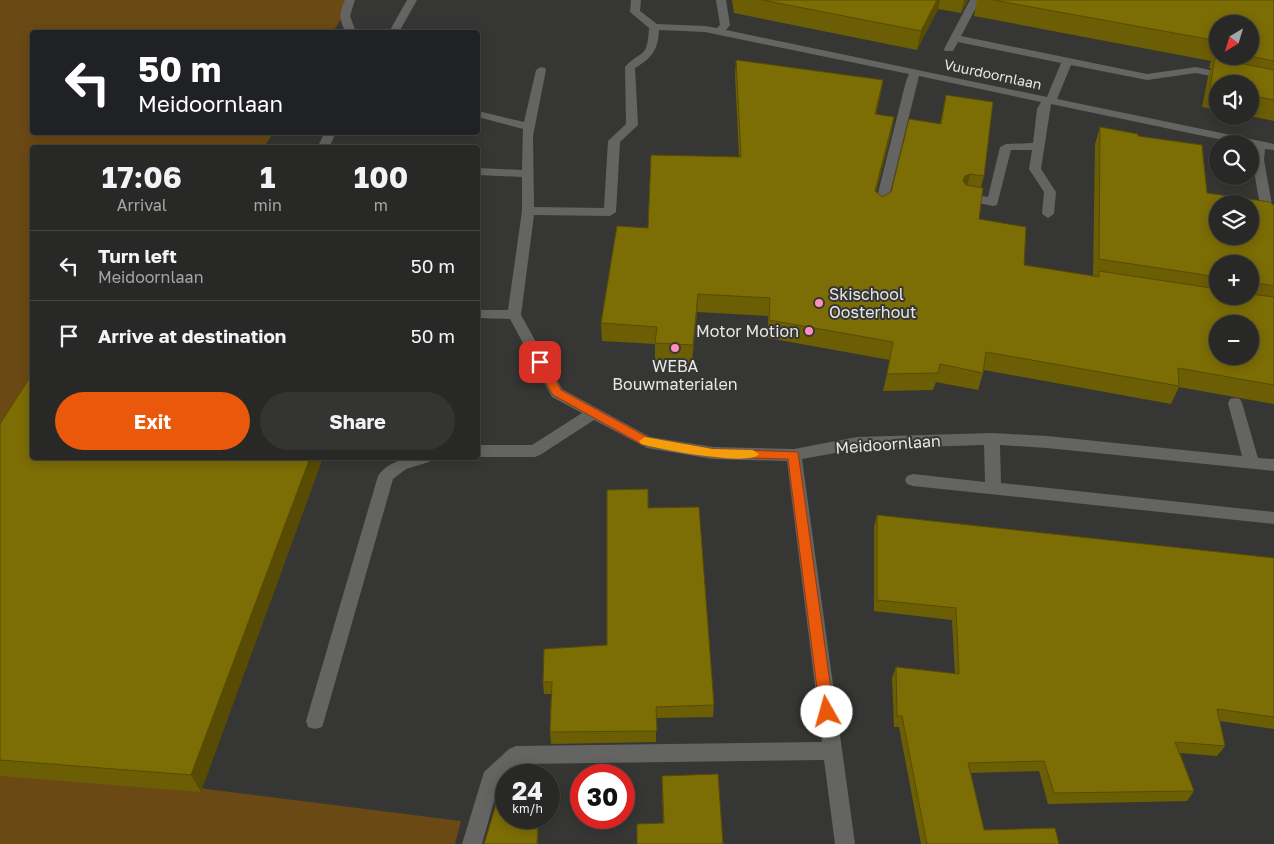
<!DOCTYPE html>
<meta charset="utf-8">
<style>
body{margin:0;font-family:"Golos Text",sans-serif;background:#343533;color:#f1f3f6;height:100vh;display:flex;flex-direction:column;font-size:19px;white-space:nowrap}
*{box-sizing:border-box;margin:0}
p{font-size:16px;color:#a5a6a7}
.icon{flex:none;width:28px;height:28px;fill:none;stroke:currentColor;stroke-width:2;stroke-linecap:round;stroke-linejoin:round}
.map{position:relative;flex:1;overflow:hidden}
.drawer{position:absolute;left:30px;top:145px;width:450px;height:315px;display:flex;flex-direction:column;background:#282927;border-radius:5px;box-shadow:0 2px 12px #0003,0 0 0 1px #444544}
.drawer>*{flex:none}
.hud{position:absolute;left:30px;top:30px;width:450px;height:105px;border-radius:5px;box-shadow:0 2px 12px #0003,0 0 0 1px #444544;background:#202124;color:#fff;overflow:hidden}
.needle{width:32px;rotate:218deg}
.controls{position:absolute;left:1209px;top:15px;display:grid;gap:10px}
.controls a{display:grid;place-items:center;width:50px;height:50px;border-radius:50%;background:#282927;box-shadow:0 2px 12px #0003,0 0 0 1px #444544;font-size:25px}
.speed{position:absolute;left:495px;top:764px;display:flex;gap:10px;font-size:25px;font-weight:700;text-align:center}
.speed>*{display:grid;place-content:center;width:65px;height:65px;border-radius:50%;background:#282927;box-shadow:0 2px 12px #0003,0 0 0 1px #444544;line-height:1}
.speed small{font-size:12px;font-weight:400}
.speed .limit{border:8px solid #d22;background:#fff;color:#111}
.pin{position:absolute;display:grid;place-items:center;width:42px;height:42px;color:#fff;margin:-21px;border-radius:10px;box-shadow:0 2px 8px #0006}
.me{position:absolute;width:55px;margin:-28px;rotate:353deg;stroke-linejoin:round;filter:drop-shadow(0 0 4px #0008)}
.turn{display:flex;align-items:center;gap:18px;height:105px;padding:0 25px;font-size:22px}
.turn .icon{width:65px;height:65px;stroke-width:2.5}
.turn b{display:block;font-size:35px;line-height:42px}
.eta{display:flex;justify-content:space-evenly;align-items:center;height:85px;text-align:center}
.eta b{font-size:30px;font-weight:700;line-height:35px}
.primary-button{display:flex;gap:10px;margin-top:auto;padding:10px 25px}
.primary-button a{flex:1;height:58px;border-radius:30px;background:#ea580c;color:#fff;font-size:20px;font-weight:700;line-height:58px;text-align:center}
.primary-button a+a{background:#343533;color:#f1f3f6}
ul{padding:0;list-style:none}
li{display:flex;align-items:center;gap:15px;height:70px;padding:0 25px;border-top:1px solid #444544}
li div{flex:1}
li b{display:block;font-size:19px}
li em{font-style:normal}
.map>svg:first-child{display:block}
</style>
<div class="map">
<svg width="1274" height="844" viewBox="0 0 1274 844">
<rect width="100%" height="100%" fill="#363734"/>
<g fill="#6b4915">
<polygon points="0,0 353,0 333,32 32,32 32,132 273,133 264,147 32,148 32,385 0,435"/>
<polygon points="0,763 461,821 455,844 0,844"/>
</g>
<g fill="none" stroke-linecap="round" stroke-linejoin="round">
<g fill="#646562" fill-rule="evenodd">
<path d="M345 0H355L350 16 356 32H346C339 21 339 12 345 0Z"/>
<polygon points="407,0 417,0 399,32 389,32"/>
<path d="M631 0H641L640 11 657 24 705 26 717 28 720 25 716 0H726L730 25 726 30 1047 97 1061 63 958 42 953 51H945L944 49 970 0H980L961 36 1147 74 1196 67 1232 75 1233 77 1228 80 1196 73 1147 80 1071 65 1057 99 1274 144V150L1265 149 1264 160 1274 216 1272 220 1268 221 1262 217 1252 160 1254 146 1250 144H1242L1051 104 1041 169 1056 192 1054 214 1048 218 1042 214 1044 192 1029 169 1032 150H1011L997 205 993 206 962 200 960 197 966 193 988 197 1000 147 1006 144 1033 143 1037 109 1041 102 919 76 886 209 880 213 874 209 906 81 909 74 705 32 659 30C658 50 652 58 635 68L638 125 620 142 616 212 610 216 534 215 521 315 562 389 650 437 713 447 794 449 857 437 992 433 1047 436 1242 456 1228 403 1230 399 1235 398 1240 399 1242 403 1258 458 1274 459V471L1047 448 1000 445 1001 483 1274 512V524L913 486 907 484 905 480 907 476 913 474 985 482 984 445 857 449 802 459 855 844H835L824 760 520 764 499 783 482 844H462L484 772 509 749 516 746 822 742 787 461 713 459 647 448 594 420 540 455 535 457H478V445H532L582 413 552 397 510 319 478 318V310H508L522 211V177L478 175V168L522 170 523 129 478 117V111L524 122 536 70 541 67 545 68 546 70 533 136 534 207 604 208 608 141 626 124 625 67C642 48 647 61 649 28L630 12Z"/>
<polygon points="325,132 336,132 329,148 317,148"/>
<path d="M407 458H432L429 462 406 469 393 479 324 721 322 727 315 729 308 727 306 721 378 476C384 466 396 461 407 458Z"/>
</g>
</g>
<g fill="#6c5e04" fill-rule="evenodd">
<polygon points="732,0 968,0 961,13 938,9 917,50 734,13"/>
<path d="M977 0H1274V121L1249 116H1250V84H1218V110L1202 107 1208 77 1211 68H1209L1211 61 974 16ZM1218 24 1250 56H1218Z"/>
<path d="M736 60 883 80 880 97 876 115 894 117 891 134 876 192 882 197 891 192 940 124 946 95 984 176 981 187 979 219 1024 265 1093 276 1095 144 1100 127 1138 136 1207 193 1274 205V404L1179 387 1171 404 984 370 978 390 936 382 933 390 883 391 890 360 768 338V316L697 312 692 363 655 360V344L602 341 601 323 648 228 739 157 735 76ZM1218 264H1250V296H1218Z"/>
<polygon points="0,424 201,792 0,776"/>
<polygon points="648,508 714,705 713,717 656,718 656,742 551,744 550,732 551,694 544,694 543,682 607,645"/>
<polygon points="877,515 1274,558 1274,729 1220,721 1225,746 1217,756 1180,753 1194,791 1187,801 1048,804 1039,771 971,773 984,830 1059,844 921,844 899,727 894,727 892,678 896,667 955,674 952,620 874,611 874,527"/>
<polygon points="662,776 723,844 663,823 662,787"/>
</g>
<g fill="#584c04">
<polygon points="937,0 940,0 938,9 917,50 921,31"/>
<polygon points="964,0 968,0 961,13"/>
<polygon points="883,80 880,97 872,131 875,114"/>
<polygon points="894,117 891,134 872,209 875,191"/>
<polygon points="970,174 966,191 963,181 965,176"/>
<polygon points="698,294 697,312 692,363 693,345"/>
<polygon points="310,458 323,458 201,792 191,775"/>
<polygon points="538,818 539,818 538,844 537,844"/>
</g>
<g fill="#7d6d05" stroke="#584c04" fill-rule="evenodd">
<polygon points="762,0 937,0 921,31"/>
<polygon points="993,0 1274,0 1274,61 1250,56 1250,24 1218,24 1218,41"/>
<polygon points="1215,58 1274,70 1274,100 1250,95 1250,84 1218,84 1218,89 1210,88"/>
<path d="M736 60 883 80 875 114 894 117 875 191 882 197 891 192 909 119 941 124 946 95 993 102 984 176 970 174 965 176 963 181 966 185 983 188 979 219 1026 227 1024 265 1099 277V271L1218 289V296H1250V294L1274 297V385L1178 368 1179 386 986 352 983 373 940 364 938 373 887 374 893 342 769 320 770 298 698 294 693 345 655 343 657 327 601 323 617 226 648 228 651 155 741 157ZM1218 324H1250V356H1218Z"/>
<path d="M1100 127 1138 134V136L1202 145 1207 193 1270 202 1272 204 1274 205V286L1250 282V264H1218V277L1099 259ZM1218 204H1250V236H1218Z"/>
<polygon points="32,374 32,458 310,458 191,775 0,760 0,424"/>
<polygon points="648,489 648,508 699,507 714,705 656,707 657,731 550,732 552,682 543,682 544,649 607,645 607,490"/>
<polygon points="877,515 1274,558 1274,717 1217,709 1225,746 1175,742 1194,791 1054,793 1044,761 968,763 984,830 1055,828 1059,844 927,844 902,716 897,716 896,667 959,674 956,608 877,600"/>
<polygon points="509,769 541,769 540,775 506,775 506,818 538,818 537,844 484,844 506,772"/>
<polygon points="718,774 723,844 637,844 637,824 664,823 662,776"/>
</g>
<polygon fill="#ea580c" stroke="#983908" points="540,358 544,359 561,390 649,438 713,449 798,452 834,712 832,716 827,718 822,716 820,712 788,459 713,457 643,445 553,395 534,362"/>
<path fill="#f59e0b" d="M645 437 713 449 753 450 759 454C751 467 658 449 641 444L639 441Z"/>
<g fill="#fe8ebd" stroke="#363734" stroke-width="2">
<circle cx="819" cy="303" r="5"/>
<circle cx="809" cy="331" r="5"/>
<circle cx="675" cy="348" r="5"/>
</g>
<g text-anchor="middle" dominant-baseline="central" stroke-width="4" stroke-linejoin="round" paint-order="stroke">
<g font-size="14" fill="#e7e8e6" stroke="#363734">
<text transform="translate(993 74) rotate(12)">Vuurdoornlaan</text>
</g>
<g font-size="16" fill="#e7e8e6" stroke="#363734" text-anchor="start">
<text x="829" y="294">Skischool<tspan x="829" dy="18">Oosterhout</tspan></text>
<text x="799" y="331" text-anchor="end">Motor Motion</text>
<text x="675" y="366" text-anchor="middle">WEBA<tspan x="675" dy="18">Bouwmaterialen</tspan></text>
</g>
<g font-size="16" fill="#e7e8e6" stroke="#363734">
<text transform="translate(888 444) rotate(-4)">Meidoornlaan</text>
</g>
</g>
</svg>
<div class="controls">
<a><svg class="needle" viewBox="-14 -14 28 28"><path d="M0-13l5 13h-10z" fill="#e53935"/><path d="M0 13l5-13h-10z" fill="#a5a6a7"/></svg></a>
<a><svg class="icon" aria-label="sound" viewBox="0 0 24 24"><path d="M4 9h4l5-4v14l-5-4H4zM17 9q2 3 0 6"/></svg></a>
<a><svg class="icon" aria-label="search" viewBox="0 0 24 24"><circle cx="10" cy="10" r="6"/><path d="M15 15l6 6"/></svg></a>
<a><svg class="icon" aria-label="layers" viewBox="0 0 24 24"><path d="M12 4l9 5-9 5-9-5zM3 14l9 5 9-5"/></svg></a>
<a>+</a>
<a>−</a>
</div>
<div class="speed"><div>24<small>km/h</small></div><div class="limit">30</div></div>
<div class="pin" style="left:540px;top:362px;background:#d93025"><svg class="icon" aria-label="arrive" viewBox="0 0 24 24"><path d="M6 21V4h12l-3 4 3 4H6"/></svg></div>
<svg class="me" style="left:827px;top:712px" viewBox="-20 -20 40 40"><circle r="19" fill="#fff"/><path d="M0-13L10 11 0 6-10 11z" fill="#ea580c"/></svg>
<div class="hud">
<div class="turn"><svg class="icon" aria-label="left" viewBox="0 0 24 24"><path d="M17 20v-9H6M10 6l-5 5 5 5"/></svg><div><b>50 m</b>Meidoornlaan</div></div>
</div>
<section class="drawer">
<div class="eta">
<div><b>17:06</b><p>Arrival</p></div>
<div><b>1</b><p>min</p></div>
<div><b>100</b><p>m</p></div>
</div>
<ul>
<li><svg class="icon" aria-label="left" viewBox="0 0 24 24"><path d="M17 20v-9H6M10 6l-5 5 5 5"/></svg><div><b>Turn left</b><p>Meidoornlaan</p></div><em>50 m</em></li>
<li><svg class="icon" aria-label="arrive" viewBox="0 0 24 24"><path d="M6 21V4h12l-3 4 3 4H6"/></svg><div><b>Arrive at destination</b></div><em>50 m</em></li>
</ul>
<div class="primary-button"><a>Exit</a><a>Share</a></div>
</section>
</div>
